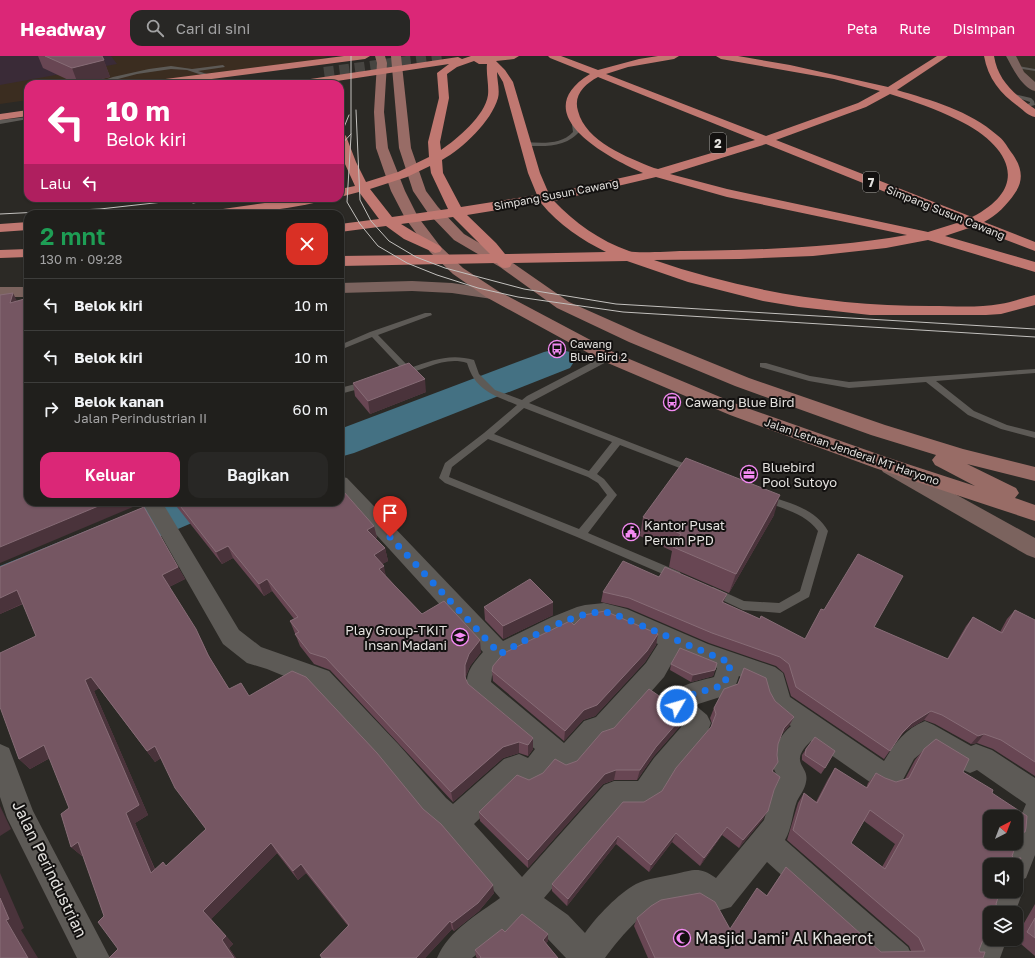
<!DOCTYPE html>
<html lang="id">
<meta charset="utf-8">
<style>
body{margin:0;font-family:"Golos Text",sans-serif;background:#282725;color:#f1f3f6;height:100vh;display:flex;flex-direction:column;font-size:15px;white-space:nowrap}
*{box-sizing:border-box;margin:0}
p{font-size:13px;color:#a2a2a3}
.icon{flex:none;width:22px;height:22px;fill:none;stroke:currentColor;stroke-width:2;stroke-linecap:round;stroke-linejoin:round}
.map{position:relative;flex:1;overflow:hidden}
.drawer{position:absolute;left:24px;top:154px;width:320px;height:296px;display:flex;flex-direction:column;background:#201f1c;border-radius:12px;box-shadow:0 1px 3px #0004,0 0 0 1px #3d3d3b}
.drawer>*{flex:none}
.hud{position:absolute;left:24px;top:24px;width:320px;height:122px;border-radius:12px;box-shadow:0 1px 3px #0004,0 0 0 1px #3d3d3b;background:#db2777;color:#fff;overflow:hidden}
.needle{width:26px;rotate:42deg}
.controls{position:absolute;left:983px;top:754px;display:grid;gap:8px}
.controls a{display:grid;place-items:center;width:40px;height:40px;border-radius:8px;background:#201f1c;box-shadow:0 1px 3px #0004,0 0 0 1px #3d3d3b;font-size:20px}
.pin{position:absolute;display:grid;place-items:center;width:34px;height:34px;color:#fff;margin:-41px -17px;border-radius:50% 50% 50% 0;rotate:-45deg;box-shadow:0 0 4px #0007}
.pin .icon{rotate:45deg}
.me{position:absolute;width:44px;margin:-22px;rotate:52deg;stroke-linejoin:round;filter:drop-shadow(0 0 3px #0008)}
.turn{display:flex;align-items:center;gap:14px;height:84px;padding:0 16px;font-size:18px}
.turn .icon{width:52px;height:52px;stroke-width:2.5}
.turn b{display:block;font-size:28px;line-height:34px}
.then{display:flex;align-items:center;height:38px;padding:0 16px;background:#0003;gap:8px;font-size:15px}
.round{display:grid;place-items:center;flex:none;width:42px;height:42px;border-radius:12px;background:#282725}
.headline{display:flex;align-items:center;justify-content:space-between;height:68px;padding:0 16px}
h1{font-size:24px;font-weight:600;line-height:30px;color:#1e9e55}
.cta{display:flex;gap:8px;margin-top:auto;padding:8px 16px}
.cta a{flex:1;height:46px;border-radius:12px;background:#db2777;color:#fff;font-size:16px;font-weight:600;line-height:46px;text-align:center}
.cta a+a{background:#282725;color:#f1f3f6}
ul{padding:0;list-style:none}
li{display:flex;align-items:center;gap:12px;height:52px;padding:0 16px;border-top:1px solid #3d3d3b}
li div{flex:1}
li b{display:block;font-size:15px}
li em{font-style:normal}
header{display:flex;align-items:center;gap:24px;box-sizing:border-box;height:56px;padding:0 20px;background:#db2777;color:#fff}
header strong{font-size:19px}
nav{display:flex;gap:22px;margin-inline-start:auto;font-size:14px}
.search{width:280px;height:36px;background:#282725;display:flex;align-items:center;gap:10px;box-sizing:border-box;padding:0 14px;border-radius:12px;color:#a2a2a3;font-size:15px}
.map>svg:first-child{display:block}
</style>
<header>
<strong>Headway</strong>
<div class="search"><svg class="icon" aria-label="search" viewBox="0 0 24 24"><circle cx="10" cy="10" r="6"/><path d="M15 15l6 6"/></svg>Cari di sini</div>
<nav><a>Peta</a><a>Rute</a><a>Disimpan</a></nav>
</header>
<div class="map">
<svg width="1035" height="902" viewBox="0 0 1035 902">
<rect width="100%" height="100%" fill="#2b2925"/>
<polygon fill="#3b2d20" points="0,0 328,0 317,4 150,28 28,28 28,44 0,48"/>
<polygon fill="#373128" points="1009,0 1035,0 1035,36 1021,22"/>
<polygon fill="#3a2b37" points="0,0 111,0 117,8 0,29"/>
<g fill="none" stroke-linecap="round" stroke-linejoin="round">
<g fill="#447183" fill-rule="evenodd">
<polygon points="557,293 570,296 575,304 570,312 354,397 340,401 340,373 544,296"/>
<polygon points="157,446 222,446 215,457 69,520 17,545 0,550 0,510"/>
</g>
<polyline stroke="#474541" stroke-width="10" stroke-dasharray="10 5.5" stroke-linecap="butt" points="324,16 444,0"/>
<g fill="#5d5a56" fill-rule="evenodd">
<polygon points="223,9 225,11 198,15 210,19 208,21 187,14 171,13 137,18 99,28 93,28 113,21 149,13 171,10 192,13"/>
<polygon points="1018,10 1035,13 1035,15 1016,12"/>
<polygon points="310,23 308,25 276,28 278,27"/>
<polygon points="1006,36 1031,42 1034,45 1035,49 1023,52 1023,50 1030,47 1030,46 1006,38"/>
<path d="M573 60 575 61 579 76C565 92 544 90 525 90L522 88 525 86C542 87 561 89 573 76L571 61Z"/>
<polygon points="28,61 28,63 0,68 0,64"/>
<path d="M425 257H431L432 259 378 279 410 312C432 304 451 297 474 304L479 318 495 334 522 344 527 340 606 299H612V303L529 347 696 412 698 414 696 416H690L620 389 597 418 604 423 617 439 588 477 680 516 681 519 680 522 676 523 672 522 577 481 445 427 439 422 445 407 484 377 517 349C493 339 475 334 467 307 445 300 425 314 403 319L399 317 403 314 372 281 340 294V289L370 276ZM524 352 612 386 589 415 494 378ZM488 383 588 421 598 427 607 439 579 473 449 421 452 411Z"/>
<polygon points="760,307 766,307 810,320 849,326 1035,313 1035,317 936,325 974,355 1007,369 1035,376 1035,382 1001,373 968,359 926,326 849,332 809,325 760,311"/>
<polygon points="367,325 371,328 370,330 340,338 340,332"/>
<path d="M765 439C788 446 816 453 828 475L809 541 780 557 743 554 709 538 707 535 709 532 713 531 744 545 779 547 800 535 818 475C805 457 781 452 762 445L760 443 762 441Z"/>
</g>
<g fill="#5d5a56" fill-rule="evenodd">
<path d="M340 420 347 422 503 585 552 561 577 551 585 549 604 547 627 553 708 588 775 611 783 617 790 641 884 705C895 687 905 673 925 665L934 669 971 690 976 688 992 694 1035 722V799L1026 822 1019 825 1023 835 1015 857H990V883H1007L1000 902H968L980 872 990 868 985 857 993 835H1016V809H1002L1010 787H1016V772L1026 748 977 714 970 717 961 713 927 692 914 703 899 731 887 735 877 731 811 685C787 708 810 709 806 726 805 733 800 739 797 745 792 758 792 772 785 784L836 829 908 891 913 902H873L767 806 731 851 717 855 706 851 696 844C685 846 662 848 653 853 637 861 615 888 605 902H566L546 881 522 863 472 902H437C449 874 477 859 500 842L444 777 426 762 381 707 311 631 267 613 247 607 223 588 142 446H162L239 574 261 591 329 615 399 689 446 742 453 748 504 703 519 698 528 702 535 693 470 639C462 620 471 610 483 596L340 439ZM604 565 614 568 658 588 646 607 596 661 584 665 564 687 491 626 492 620 503 607 568 575 587 567ZM678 596 717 612 714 621C696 626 671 629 664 650L668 658 682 670 654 702 638 725H614L604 729 522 821 474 768 517 727 528 732 541 726 554 711 566 717 575 713 599 685 611 681 664 621ZM739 620 757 627 763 631C768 655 771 656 791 670 781 678 772 695 773 708 773 713 777 719 779 723L770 743 764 764 716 822C699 810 694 814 675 818 662 821 648 822 636 828 618 838 597 860 585 877L568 859 544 842 620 753H641L658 743 672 720 706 680 711 667 707 659 695 649 733 637Z"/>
<polygon points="0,688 9,692 33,755 110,902 77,902 7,762 0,741"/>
</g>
<g fill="#7b635e" fill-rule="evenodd">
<path d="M1006 0H1016L1024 16 1035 26V35C1022 32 1012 11 1006 0Z"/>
<polygon points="412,225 452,227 492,233 498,235 500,238 498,241 492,243 452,237 412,235 340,237 340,227"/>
<rect x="0" y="231" width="28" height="10"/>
<polygon points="890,404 897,406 1035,482 1035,502 1027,499 883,416 880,411 883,406"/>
</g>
<polygon fill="#986c66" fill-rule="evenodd" points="375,0 385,0 387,7 384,56 388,92 405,135 418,161 440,190 463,212 498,235 615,297 744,351 889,402 975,430 935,409 932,404 936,399 871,379 735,330 629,286 557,252 500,211 454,184 428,157 413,135 399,92 391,0 401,0 411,92 426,135 438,151 464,178 510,205 569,246 641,278 749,322 885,369 963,393 1035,411 1035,425 967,408 1016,432 1019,437 1015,442 1035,449 1035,465 875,412 730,359 603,305 486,241 453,218 430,196 405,162 391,135 376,92 374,56 377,7"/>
<g fill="#c07871" fill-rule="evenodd">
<polygon points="344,0 370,0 365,3 173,28 145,28 150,25"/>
<path d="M471 0H519L514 3 496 5 505 14 513 26 540 117 549 138 643 117C607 101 525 58 590 18L550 2 548 0H561L598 14 639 3 658 0H679L674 3 628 11 606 18 766 80 858 47 880 35 834 23 721 3 716 0H738L790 9 888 31 937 0H948L897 34C931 44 970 55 997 79 1003 83 1007 90 1011 96 1021 109 1025 123 1015 137 1007 149 997 159 984 166L1035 186V195L972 171 945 180 1035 206V216L928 184 886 192 813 200 740 203 654 204C744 235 835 250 930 250 953 250 978 252 1000 248 1012 246 1023 242 1035 239V249L1001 258 986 259H870L799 251 763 245 688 226 627 205 512 207 510 211C504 213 501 212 497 207L340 210V200L490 198 453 161 401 168 414 176 440 190 442 193 440 196 435 197 404 183 386 170 340 176V168L379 163 359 136 340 141V133L355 130 340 97V77L344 78 346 80 356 106 366 126 398 116 429 101 428 86 439 42 437 17 449 8 317 28H292L297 25 458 1 462 3ZM474 5 479 8H487C486 18 489 29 488 39 485 60 457 83 441 94L440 86 449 42 447 18 457 11ZM497 16 503 26 528 117 537 139 461 151 443 117 442 104C463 92 491 66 498 42 500 34 497 24 497 16ZM598 21 755 84 658 113 654 112C627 101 586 86 578 55 573 39 585 28 598 21ZM890 38C913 45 936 53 958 64 1008 88 1033 130 972 161L776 84 866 51ZM766 88 960 166 928 176 727 133 670 118ZM430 110 431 117 448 153 392 161 370 133 407 121ZM656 121 727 141 907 179C833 192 758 194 683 195 671 195 638 198 629 195 600 185 574 166 554 145ZM541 147C559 169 582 184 606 196L505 198 496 187 467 159Z"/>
<path d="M984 0H994C998 25 1015 39 1035 53V61C1029 60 1024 55 1019 51 1001 38 988 23 984 0Z"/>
<polygon points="28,54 28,60 0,64 0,58"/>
<path d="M300 142H325L323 145C285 154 248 158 209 158L211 155 216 154Z"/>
<polygon points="28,166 28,174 0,176 0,168"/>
<polygon points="28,193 28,201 0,202 0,194"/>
</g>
<g stroke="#c3c1be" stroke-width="1">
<polyline points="351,0 351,80 347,146 360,168 378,190 407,207 437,219 478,232 518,241 623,256 1035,281"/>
<polyline points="356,54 360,144 371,165 389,185 416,201 445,212 524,233 616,248 1035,273"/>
<polyline points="340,81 349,59"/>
<polyline points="340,90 351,78"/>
<polyline points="193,147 222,142"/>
<polyline points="0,158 100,153 199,142"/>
</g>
</g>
<g fill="#684653" fill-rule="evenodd">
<polygon points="38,0 102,0 110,21 81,28 77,28 43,12"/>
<polygon points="353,327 426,336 370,358 355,340"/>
<polygon points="175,446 340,446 374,470 377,482 375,482 385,492 388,505 382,508 386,520 422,558 481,596 470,610 466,620 466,624 468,628 533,682 533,693 528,700 519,697 503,702 453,746 330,614 314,608 300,590 290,565 294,563 272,535 264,540 233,502 222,508 177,451"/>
<polygon points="774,459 729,537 669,511 672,495 640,480 643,461"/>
<path d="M0 511H178L185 523 169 531 202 585 211 604 229 633 249 640 423 753 494 837 479 855 454 875 452 873 425 902H322L348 870 306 817 298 824 277 797 211 863 233 888 229 892 236 902H110L118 893 104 860 83 799 82 800 71 791 69 752 50 702 30 713 19 703 36 580 23 548 0 558ZM99 632 155 706 161 702 206 773 166 810 155 813 135 767 148 759 94 635Z"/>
<polygon points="659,521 727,538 723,547 805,583 874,571 947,603 966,570 973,561 1000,576 1007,563 1015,554 1035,564 1035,720 993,693 977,687 971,688 935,668 924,664 905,675 898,683 884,703 791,640 784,617 776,610 709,587 628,552 601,546 603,536"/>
<polygon points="553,546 553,559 503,583 485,564 484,551"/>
<polygon points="574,569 658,578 656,589 645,606 595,660 583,664 564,685 493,625 492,615"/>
<polygon points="671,608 715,614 713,620 691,626 670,614"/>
<polygon points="744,612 770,636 775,645 794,661 789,670 781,679 778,688 773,716 774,734 763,763 739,792 722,779 700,810 672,786 649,816 616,788 567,850 552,835 552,828 644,746 662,735 711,671 712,668 710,662 714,652 738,628"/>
<polygon points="680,670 653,701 637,724 614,724 603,728 528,812 480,765 479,756 529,724 577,705"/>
<polygon points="806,693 825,712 821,718 802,704 802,699"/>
<path d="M924 693 963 716 992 737 1019 780 990 809V857L979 894 983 902H648L634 870 637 862 730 873 766 840 786 811 881 896 911 895 909 890 787 784 798 747 804 737 816 746 828 723 835 712 866 732 868 727 876 717 885 722 896 726 905 723 915 704ZM864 765 895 788 882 811 851 787Z"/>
<polygon points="1035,848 1035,900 1015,883 1016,883 1016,881"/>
<polygon points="505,876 548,885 546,887 558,902 477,902 476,901 475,894"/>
</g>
<g fill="#4a333b">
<polygon points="104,4 110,21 81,28 78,28 72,12"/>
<polygon points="13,237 19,249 10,247"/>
<polygon points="425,323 426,336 370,358 368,345"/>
<polygon points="780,439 774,459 729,537 736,518"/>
<polygon points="108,446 139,446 140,448 0,507 0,491"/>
<polygon points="374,470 377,482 369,486 367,474"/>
<polygon points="228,490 233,502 222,508 216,496"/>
<polygon points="385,492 388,505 377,511 374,499"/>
<polygon points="384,510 386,522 379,513"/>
<polygon points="178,511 185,523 169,531 162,519"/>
<polygon points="267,523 272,535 264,540 259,528"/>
<polygon points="17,534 26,546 0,558 0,542"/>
<polygon points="727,538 723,547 722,546"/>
<polygon points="553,546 553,559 503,583 503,570"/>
<polygon points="658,578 656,589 645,606 595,660 583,664 564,685 565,675 584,654"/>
<polygon points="480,584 481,596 470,610 466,620 466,632 465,609 469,598"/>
<polygon points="715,614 713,620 691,626 693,619"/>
<polygon points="91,621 100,632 94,635 148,759 135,767 160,826 151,817 126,757 85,624"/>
<polygon points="931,655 924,664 905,675 895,686 902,677 912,667"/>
<polygon points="683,660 680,670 653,701 637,724 640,714 656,691"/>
<polygon points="794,661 789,670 779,681 784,672"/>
<polygon points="984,678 977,687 971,688 978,680"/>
<polygon points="533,682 533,693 528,700 528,689"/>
<polygon points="519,686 519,697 503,702 453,746 451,736 503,691"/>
<polygon points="44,689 55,699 30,713 19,703"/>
<polygon points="155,690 163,701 155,706 147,695"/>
<polygon points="616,714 614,724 603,728 528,812 528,804 605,718"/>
<polygon points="0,750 11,773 0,780"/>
<polygon points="768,755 763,763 739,792 743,784"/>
<polygon points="727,771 722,779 700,810 704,802"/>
<polygon points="676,777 672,786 649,816 651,809"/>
<polygon points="618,780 616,788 567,850 568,843"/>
<polygon points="78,786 89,796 82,800 71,791"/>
<polygon points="271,787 277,797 211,863 233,888 229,892 236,902 234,902 222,884 203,855"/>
<polygon points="301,808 306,817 298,824 293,815"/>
<polygon points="0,817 24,872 21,874 38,902 28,902 6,864 0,842"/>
<polygon points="493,829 494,837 479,855 454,875 452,867"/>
<polygon points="450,865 452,873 425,902 416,902"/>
<polygon points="548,878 548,885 543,891 543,884"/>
</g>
<g fill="#755662" stroke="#876c76" fill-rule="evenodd">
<polygon points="45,0 102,0 104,4 72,12"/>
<polygon points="13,237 10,247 28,242 28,446 108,446 0,491 0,239"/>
<polygon points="409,307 425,323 368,345 353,327"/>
<polygon points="686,402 780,439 736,518 673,491 681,478 643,461"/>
<polygon points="344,436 374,470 367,474 385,492 374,499 384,510 379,513 394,529 422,558 444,545 480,584 469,598 465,609 465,621 468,628 533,682 528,689 519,686 503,691 451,736 326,602 310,597 295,578 299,576 290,565 298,561 267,523 259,528 228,490 216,496 177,446 340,446 340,438"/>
<path d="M144 451 178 511 162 519 196 573 208 599 229 633 241 627 249 640 292 615 306 621 377 697 423 753 441 768 493 829 478 847 452 867 450 865 416 902H322L320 899 349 869 301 808 293 815 271 787 203 855 226 880 222 884 234 902H109L118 893 98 866 104 860 78 786 71 791 61 758 69 752 44 689 19 703 0 651V597L36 580 17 534 0 542V511ZM91 621 147 695 155 690 175 732 206 773 166 810 163 806 151 817 126 757 139 749 85 624Z"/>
<polygon points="858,498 903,520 874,571 948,603 973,561 1002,577 1015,554 1035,564 1035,706 1001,684 984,678 978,680 942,659 931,655 912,667 902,677 890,695 796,631 789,608 780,601 712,577 629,542 603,536 623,505 659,521 665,511 727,538 722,546 760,563 761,560 805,583 821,553 824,554"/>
<polygon points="530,523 553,546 503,570 484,551"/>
<polygon points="605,555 658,578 647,595 597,649 584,654 565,675 492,615 493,610 504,597 570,565 574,569 584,559"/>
<polygon points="680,592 717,607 715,614 693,619 671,608"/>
<polygon points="744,612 766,622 770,636 775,645 794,661 784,672 778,688 777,699 778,706 772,715 780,721 774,734 768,755 743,784 727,771 704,802 676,777 651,809 618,780 568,843 552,828 623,746 644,746 662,735 676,712 711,671 716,658 714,652 724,633 738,628"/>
<polygon points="649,633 668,646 683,660 656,691 640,714 616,714 605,718 528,804 479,756 517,719 529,724 543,717 555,703 566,709 577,705 602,676 614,672"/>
<polygon points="815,681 835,695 825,712 805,699 806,693"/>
<path d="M936 683 969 703 963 716 993 734 992 737 1027 760 1026 772 1025 776 1020 777 1012 800 1014 802H1021L1016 814V809H990V835H1000L996 848 999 857H990V865L979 894 980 896H985L983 902H655L637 862 651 850 661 844 700 837 715 846 730 873 757 832 767 840 786 811 881 896 925 895 919 882 793 774 804 737 817 747 835 712 867 732 876 717 885 722 896 726 909 722 924 693ZM870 754 904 779 885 813 851 787ZM990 761H1016V787H990Z"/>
<polygon points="0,842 9,863 6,864 28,902 0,902"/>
<polygon points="522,858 548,878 543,884 558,902 480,902 481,901 475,894 502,873 505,876"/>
<polygon points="1035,862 1035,882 1027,876"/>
</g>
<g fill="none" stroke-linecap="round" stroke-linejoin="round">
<path stroke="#1a73e8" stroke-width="7" stroke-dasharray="0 12.6" d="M390 481 500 598C526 584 574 555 604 556 608 556 614 559 619 560L731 607 724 629 687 640 677 650"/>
</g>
<defs>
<g id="bus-ring" transform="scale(0.9)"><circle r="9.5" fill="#131110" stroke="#f38af2" stroke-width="1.5"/><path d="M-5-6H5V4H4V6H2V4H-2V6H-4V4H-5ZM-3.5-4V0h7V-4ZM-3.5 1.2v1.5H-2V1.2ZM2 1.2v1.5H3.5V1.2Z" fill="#f38af2"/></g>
<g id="office-ring" transform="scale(0.9)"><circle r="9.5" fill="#131110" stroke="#f38af2" stroke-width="1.5"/><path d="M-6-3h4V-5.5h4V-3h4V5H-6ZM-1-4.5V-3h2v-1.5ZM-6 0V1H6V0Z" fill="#f38af2"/></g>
<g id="civic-ring" transform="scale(0.9)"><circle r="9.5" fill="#131110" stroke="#f38af2" stroke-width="1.5"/><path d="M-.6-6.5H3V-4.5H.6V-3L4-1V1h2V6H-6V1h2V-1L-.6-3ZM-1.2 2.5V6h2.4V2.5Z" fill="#f38af2"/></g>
<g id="school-ring" transform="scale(0.9)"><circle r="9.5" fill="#131110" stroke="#f38af2" stroke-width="1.5"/><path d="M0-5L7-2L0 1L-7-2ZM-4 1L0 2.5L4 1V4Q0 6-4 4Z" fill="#f38af2"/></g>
<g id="mosque-ring" transform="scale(0.9)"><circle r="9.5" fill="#131110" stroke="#f38af2" stroke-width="1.5"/><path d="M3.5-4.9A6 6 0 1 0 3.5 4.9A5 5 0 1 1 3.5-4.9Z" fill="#f38af2"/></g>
</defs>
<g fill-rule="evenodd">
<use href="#bus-ring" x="557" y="293"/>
<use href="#bus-ring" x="672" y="346"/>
<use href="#office-ring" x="749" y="418"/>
<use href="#civic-ring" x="631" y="476"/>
<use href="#school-ring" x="460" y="581"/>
<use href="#mosque-ring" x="682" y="882"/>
</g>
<g text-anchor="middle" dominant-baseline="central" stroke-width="4" stroke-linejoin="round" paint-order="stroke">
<g font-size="11" fill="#e3e1de" stroke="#131110">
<text transform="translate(556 138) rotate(-11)">Simpang Susun Cawang</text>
<text transform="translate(946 156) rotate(22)">Simpang Susun Cawang</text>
<text transform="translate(852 395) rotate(19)">Jalan Letnan Jenderal MT Haryono</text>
</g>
<g font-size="11" fill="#e3e1de" stroke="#131110" text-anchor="start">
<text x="570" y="287">Cawang<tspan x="570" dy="13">Blue Bird 2</tspan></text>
</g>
<g fill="#131110" stroke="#a5a3a0" stroke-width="1">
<rect x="710" y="77" width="16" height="20" rx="3"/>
<rect x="863" y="116" width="16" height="20" rx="3"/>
</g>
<g font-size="12" font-weight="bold" fill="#e3e1de">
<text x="718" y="87">2</text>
<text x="871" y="126">7</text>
</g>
<g font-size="13" fill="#e3e1de" stroke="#131110" text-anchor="start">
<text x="685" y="346">Cawang Blue Bird</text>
<text x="762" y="411">Bluebird<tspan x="762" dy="15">Pool Sutoyo</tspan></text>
<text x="644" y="469">Kantor Pusat<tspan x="644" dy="15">Perum PPD</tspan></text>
<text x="447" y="574" text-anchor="end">Play Group-TKIT<tspan x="447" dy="15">Insan Madani</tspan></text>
</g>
<g font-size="16" fill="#e3e1de" stroke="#131110">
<text transform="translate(50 813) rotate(64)">Jalan Perindustrian</text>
</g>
<g font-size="16" fill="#e3e1de" stroke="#131110" text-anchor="start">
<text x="695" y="882">Masjid Jami' Al Khaerot</text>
</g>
</g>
</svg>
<div class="controls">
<a><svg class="needle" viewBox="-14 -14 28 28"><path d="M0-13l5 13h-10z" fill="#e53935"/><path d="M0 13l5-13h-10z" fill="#a2a2a3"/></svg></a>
<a><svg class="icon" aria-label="sound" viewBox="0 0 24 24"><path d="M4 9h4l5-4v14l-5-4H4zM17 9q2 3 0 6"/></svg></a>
<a><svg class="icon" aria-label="layers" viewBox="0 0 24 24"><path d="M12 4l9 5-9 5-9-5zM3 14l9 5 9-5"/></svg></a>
</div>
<div class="pin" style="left:390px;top:481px;background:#d93025"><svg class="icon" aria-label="arrive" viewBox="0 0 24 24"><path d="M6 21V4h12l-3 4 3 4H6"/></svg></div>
<svg class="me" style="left:677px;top:650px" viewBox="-20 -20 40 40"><circle r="17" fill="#1a73e8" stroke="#fff" stroke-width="3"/><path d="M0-11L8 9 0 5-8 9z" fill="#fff"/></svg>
<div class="hud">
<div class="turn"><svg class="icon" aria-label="left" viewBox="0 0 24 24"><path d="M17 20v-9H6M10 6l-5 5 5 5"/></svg><div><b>10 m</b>Belok kiri</div></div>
<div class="then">Lalu<svg class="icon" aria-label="left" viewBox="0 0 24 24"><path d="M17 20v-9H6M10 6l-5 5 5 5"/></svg></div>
</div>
<section class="drawer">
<div class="headline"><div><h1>2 mnt</h1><p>130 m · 09:28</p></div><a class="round" style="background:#d93025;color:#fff"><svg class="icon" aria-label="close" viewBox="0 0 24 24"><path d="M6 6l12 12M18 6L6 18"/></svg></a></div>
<ul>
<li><svg class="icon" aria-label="left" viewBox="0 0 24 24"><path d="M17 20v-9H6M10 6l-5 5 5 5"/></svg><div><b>Belok kiri</b></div><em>10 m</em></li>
<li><svg class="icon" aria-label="left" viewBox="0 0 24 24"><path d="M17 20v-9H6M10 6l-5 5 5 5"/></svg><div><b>Belok kiri</b></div><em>10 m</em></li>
<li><svg class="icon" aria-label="right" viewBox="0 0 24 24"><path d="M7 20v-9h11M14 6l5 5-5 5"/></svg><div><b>Belok kanan</b><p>Jalan Perindustrian II</p></div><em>60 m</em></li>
</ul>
<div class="cta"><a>Keluar</a><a>Bagikan</a></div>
</section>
</div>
